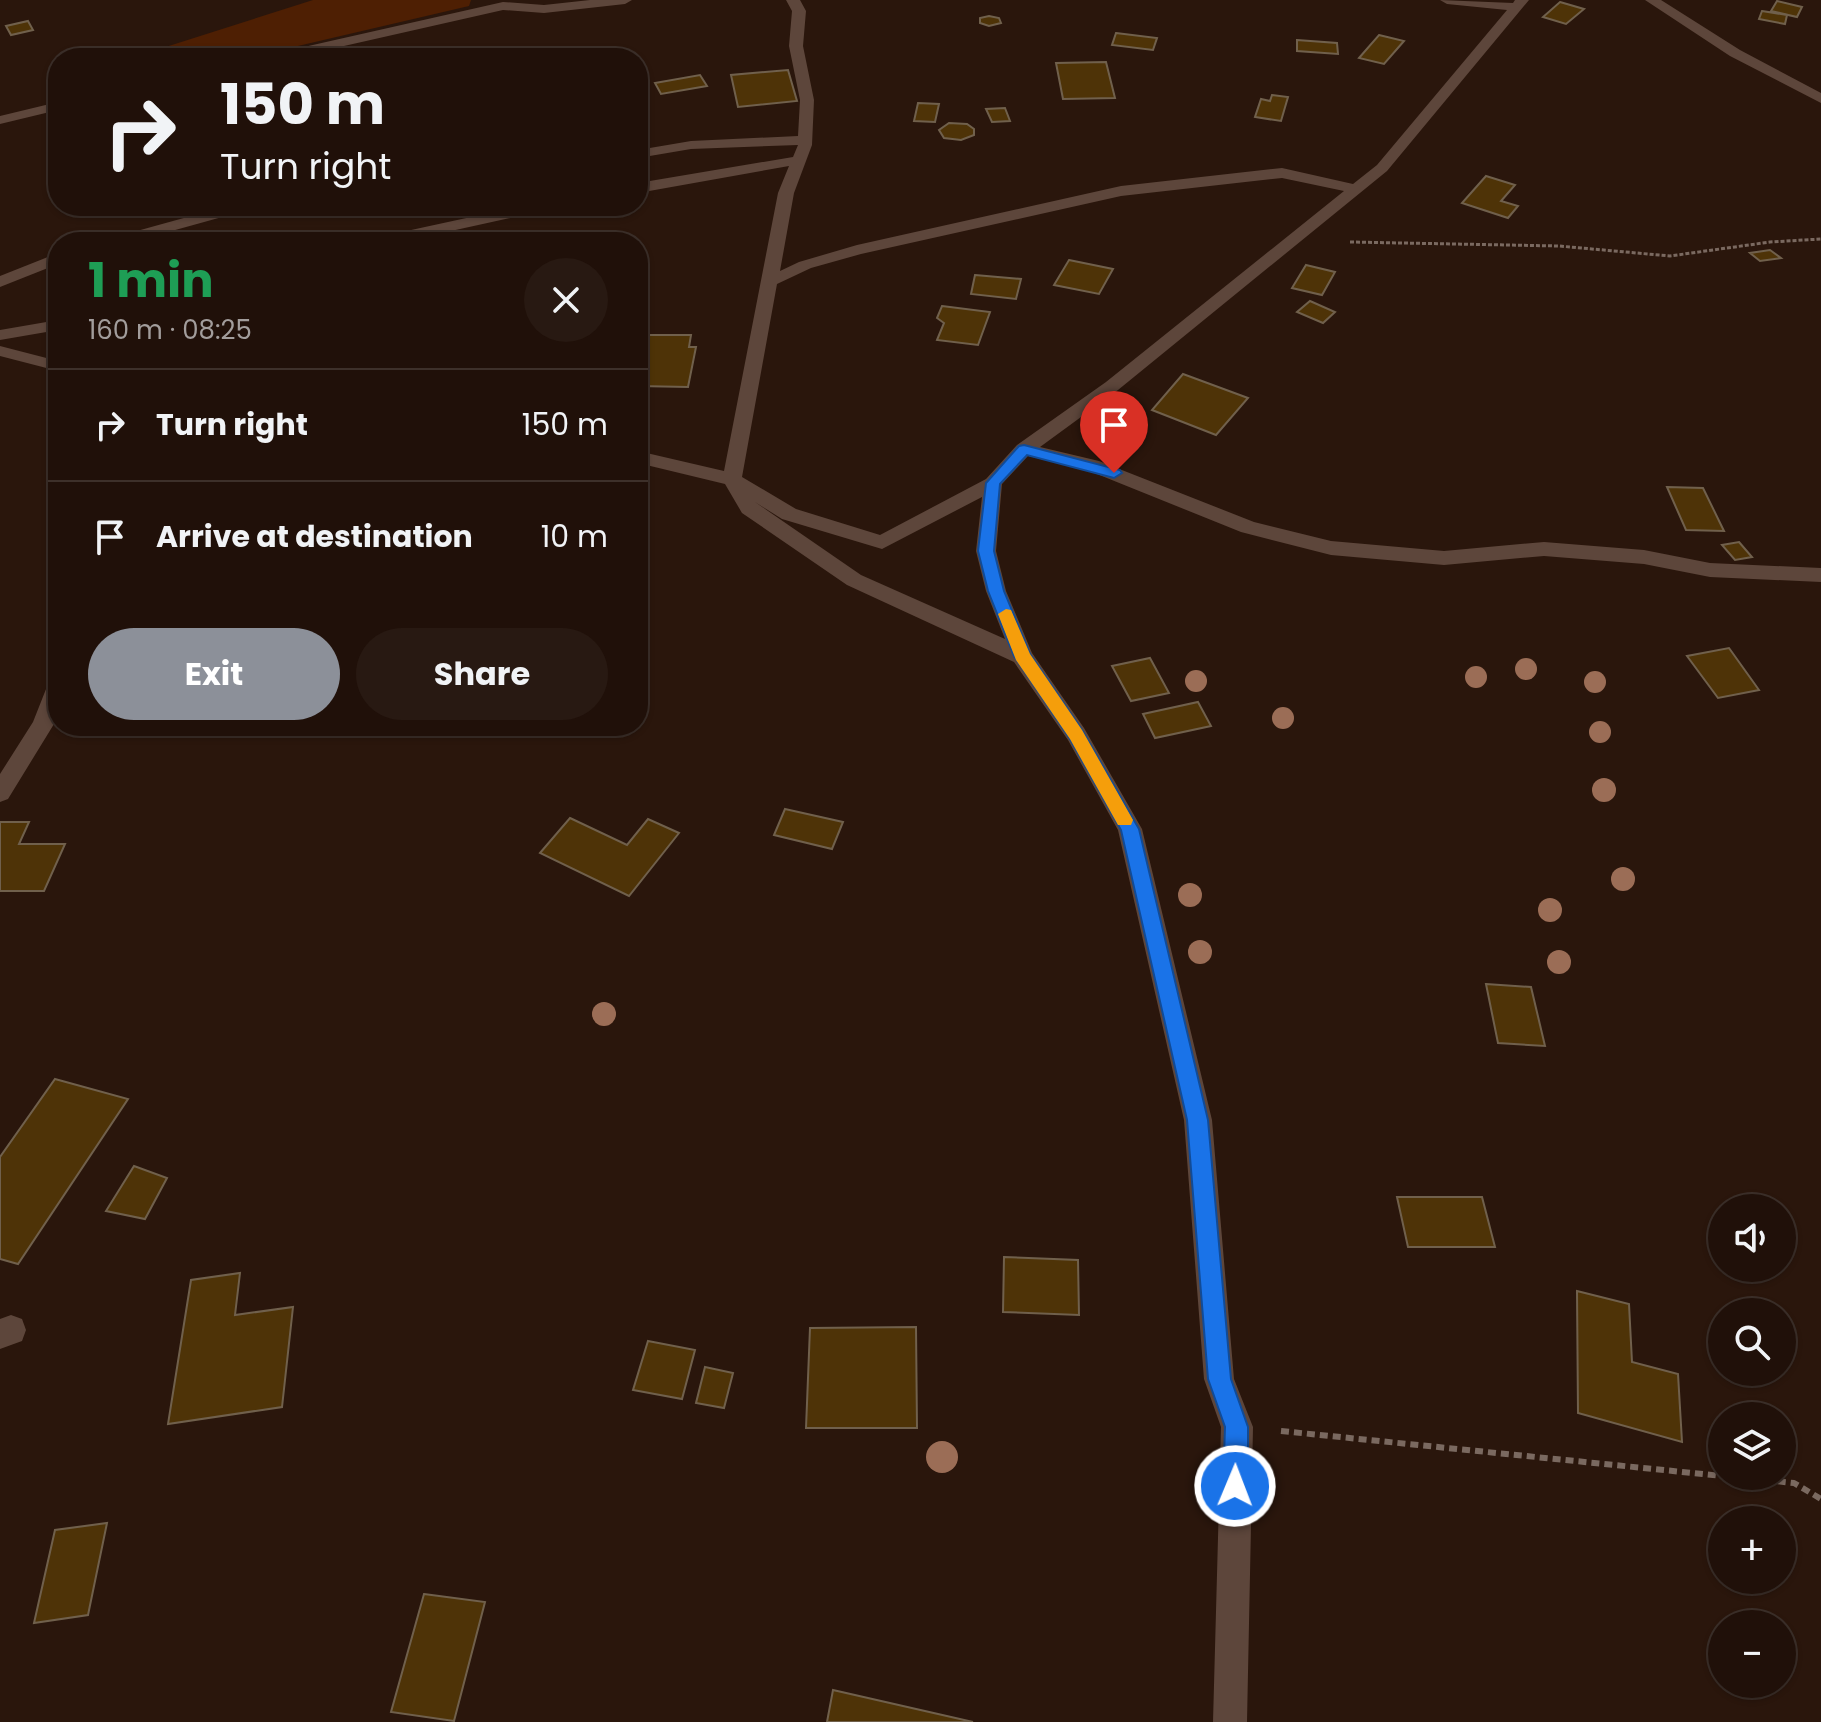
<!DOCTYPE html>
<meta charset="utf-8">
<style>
body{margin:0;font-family:Poppins,sans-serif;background:#281912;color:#f1f3f6;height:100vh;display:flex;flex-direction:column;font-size:30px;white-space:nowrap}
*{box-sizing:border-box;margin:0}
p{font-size:26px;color:#a29d9c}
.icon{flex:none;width:44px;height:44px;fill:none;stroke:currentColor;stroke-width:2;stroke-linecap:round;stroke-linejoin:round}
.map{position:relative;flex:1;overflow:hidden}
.drawer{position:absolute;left:48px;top:232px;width:600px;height:504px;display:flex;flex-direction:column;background:#201009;border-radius:32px;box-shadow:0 2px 6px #0004,0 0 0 2px #3d302a}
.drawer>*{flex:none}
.hud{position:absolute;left:48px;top:48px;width:600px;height:168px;border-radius:32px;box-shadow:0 2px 6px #0004,0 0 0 2px #3d302a;background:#201009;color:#f1f3f6;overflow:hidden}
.controls{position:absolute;left:1708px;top:1194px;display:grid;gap:16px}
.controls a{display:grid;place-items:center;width:88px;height:88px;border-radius:50%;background:#201009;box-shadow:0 2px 6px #0004,0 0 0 2px #3d302a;font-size:40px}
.pin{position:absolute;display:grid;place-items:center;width:68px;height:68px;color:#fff;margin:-82px -34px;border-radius:50% 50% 50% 0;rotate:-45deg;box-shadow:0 0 8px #0007}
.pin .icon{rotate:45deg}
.me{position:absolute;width:88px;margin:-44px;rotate:1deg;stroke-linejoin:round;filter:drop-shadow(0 0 6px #0008)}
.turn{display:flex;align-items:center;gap:28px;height:168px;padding:0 40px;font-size:36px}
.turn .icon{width:104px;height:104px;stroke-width:2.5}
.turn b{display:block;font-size:56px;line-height:68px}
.round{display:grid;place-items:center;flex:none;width:84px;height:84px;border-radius:42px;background:#281912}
.headline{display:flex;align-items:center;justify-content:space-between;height:136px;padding:0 40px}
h1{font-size:48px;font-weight:700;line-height:60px;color:#1e9e55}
.primary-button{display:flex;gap:16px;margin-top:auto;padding:16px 40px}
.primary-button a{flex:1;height:92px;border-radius:48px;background:#8c9099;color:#fff;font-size:32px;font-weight:700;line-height:92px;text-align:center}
.primary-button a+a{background:#281912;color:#f1f3f6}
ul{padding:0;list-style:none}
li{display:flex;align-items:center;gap:24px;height:112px;padding:0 40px;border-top:2px solid #3d302a}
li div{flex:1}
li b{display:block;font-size:30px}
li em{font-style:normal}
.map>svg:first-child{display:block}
</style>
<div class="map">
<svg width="1821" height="1722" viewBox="0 0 1821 1722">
<rect width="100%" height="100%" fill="#2a160c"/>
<polygon fill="#4e1f03" points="313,0 471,0 469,6 247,58 131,58"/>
<g fill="#4e3307" stroke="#70604c" stroke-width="2">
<polygon points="1777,1 1802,7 1797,17 1771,11"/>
<polygon points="1560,2 1584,9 1566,24 1543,17"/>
<polygon points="1762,11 1787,15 1785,24 1759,19"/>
<polygon points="989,16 999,18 1001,23 989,26 980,23 980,18"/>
<polygon points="28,21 33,30 11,35 6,26"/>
<polygon points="1116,33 1157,38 1153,50 1112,45"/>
<polygon points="1379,35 1404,41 1384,64 1359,58"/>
<polygon points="1297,40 1337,43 1338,54 1297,51"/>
<polygon points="1106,62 1115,98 1063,99 1056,63"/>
<polygon points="788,70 797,101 738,107 731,75"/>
<polygon points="700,75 707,86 661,94 655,83"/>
<polygon points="1272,95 1288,97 1281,121 1255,117 1261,99 1270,101"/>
<polygon points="918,103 939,104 935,122 914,121"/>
<polygon points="1005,108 1010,121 992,122 986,109"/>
<polygon points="949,123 967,124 974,129 974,135 961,140 944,138 939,130"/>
<polygon points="1486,176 1515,185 1501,201 1518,206 1508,218 1462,203"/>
<polygon points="1770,250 1781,258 1760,261 1750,253"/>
<polygon points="1069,260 1113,269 1099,294 1054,285"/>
<polygon points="1306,265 1335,272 1322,295 1292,288"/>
<polygon points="975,275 1021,279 1016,299 971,294"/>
<polygon points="1310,301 1335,312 1323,323 1297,312"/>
<polygon points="942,306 990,312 978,345 937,340 944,323 937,318"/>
<polygon points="638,335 691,335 689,347 696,347 688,387 638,386"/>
<polygon points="1183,374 1248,398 1216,435 1152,410"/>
<polygon points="1667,487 1703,488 1724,531 1686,530"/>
<polygon points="1739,542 1752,557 1735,560 1722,545"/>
<polygon points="1729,648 1759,690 1718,698 1687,656"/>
<polygon points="1150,658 1169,693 1131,701 1112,666"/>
<polygon points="1198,702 1211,726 1155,738 1143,714"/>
<polygon points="785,809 843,822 832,849 774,835"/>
<polygon points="570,818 627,845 648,819 679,833 629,896 540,853"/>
<polygon points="0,822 29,822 19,844 65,844 44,891 0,891"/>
<polygon points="1486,984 1531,987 1545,1046 1498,1043"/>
<polygon points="55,1079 128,1099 18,1264 0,1259 0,1157"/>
<polygon points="134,1166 167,1178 145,1219 106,1211"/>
<polygon points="1397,1197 1482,1197 1495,1247 1408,1247"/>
<polygon points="1004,1257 1078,1260 1079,1315 1003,1312"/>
<polygon points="240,1273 235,1315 293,1307 282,1407 168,1424 191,1280"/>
<polygon points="1577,1291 1629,1304 1632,1362 1678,1374 1682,1442 1578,1413"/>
<polygon points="916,1327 917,1428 806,1428 810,1328"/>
<polygon points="648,1341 695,1350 682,1399 633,1390"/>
<polygon points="705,1367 733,1373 724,1408 696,1403"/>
<polygon points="107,1523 88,1615 34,1623 55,1530"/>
<polygon points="424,1594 485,1602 454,1721 391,1712"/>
<polygon points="833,1690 973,1722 827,1722"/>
</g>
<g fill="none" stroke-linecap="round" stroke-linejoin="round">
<polyline stroke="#7a6960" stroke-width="3" stroke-dasharray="4 2" stroke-linecap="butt" points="1350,242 1559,246 1670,256 1770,242 1821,239"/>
<g stroke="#7a6960" stroke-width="6" stroke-dasharray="8 5" stroke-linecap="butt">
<polyline points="1281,1431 1722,1476"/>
<polyline points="1726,1476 1794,1483 1821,1499"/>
</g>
<g fill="#5d463b" fill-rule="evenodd">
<polygon points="590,0 632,0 625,4 544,13 503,10 291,58 266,58 273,54 503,2 544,5"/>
<path d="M786 0H800L806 11 803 46 814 100 812 145 794 193 780 271 799 262 857 245 1121 186 1282 168 1353 184 1377 165 1507 10 1447 4 1440 0 1513 3 1515 0H1529L1387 171 1118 390 1040 447 1099 461 1254 522 1331 541 1444 551 1544 542 1644 550 1710 563 1821 568V582L1710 577 1644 564 1544 556 1444 565 1331 555 1241 532 1087 470 1028 456 1002 484 996 551 1006 591 1032 653 1084 728 1142 829 1212 1120 1234 1379 1253 1427 1247 1722H1213L1221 1427 1204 1379 1184 1120 1118 830 1068 740 1014 662 847 585 742 513 725 484 638 463V451L724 471 778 193 789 166 638 193V183L793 157 798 145 691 149 638 158V150L691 141 798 136 800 100 789 46 792 11ZM1282 178 1344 191 1106 382 1017 445 986 479 880 535 796 509 742 477 777 284 811 268 861 254 1121 196ZM982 497 976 551 986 591 1005 639 861 575 755 502 782 519 882 549Z"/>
<polygon points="1645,0 1661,0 1740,50 1821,93 1821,103 1730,56"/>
<polygon points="58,102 58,110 0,124 0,116"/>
<polygon points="227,206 253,206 251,209 132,242 106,242 108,239"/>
<polygon points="521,206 550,206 542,211 401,242 371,242 379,237"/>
<polygon points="58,253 58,264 0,287 0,276"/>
<polygon points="58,320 58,330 0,340 0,330"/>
<polygon points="0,346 58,361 58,371 0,356"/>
<polygon points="58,677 58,714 54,724 8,799 0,802 0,774 33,722 50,679"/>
<polygon points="11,1315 22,1319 26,1330 22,1341 0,1349 0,1319"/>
</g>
</g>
<g fill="#9b6d56">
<circle cx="1526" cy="669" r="11"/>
<circle cx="1476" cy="677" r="11"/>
<circle cx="1196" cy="681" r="11"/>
<circle cx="1595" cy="682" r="11"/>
<circle cx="1283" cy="718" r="11"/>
<circle cx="1600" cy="732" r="11"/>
<circle cx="1604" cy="790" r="12"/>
<circle cx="1623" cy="879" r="12"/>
<circle cx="1190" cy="895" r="12"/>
<circle cx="1550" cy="910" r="12"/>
<circle cx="1200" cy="952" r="12"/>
<circle cx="1559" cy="962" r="12"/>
<circle cx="604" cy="1014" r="12"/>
<circle cx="942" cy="1457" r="16"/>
</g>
<polygon fill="#1a73e8" stroke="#114b97" stroke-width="2" points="1024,445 1120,470 1122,473 1114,478 1027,455 1000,484 994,551 1004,591 1030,654 1082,730 1139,829 1208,1120 1231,1379 1248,1427 1248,1486 1244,1494 1235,1498 1227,1494 1223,1486 1225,1427 1208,1379 1187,1120 1121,830 1070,739 1014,656 988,591 978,551 986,483 1019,446"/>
<polygon fill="#f59e0b" points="1006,609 1011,610 1030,654 1082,730 1133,820 1131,825 1118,825 1070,739 1016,660 998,614"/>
</svg>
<div class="controls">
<a><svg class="icon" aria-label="sound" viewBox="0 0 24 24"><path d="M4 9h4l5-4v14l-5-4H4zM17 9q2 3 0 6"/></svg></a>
<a><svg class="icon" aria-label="search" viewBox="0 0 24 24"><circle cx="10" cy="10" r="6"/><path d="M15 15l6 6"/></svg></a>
<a><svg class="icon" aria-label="layers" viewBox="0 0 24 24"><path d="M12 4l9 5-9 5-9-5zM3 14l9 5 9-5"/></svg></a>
<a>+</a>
<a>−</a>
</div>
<div class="pin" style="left:1114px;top:473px;background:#d93025"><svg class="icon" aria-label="arrive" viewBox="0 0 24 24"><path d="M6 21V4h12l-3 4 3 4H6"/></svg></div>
<svg class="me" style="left:1235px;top:1486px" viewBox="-20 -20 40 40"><circle r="17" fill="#1a73e8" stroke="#fff" stroke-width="3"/><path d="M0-11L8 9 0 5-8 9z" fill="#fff"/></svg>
<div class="hud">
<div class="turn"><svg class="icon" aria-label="right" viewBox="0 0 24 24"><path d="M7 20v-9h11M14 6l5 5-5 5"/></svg><div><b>150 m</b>Turn right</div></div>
</div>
<section class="drawer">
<div class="headline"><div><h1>1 min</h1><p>160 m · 08:25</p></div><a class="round"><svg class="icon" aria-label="close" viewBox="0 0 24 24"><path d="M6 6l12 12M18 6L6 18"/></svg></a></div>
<ul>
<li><svg class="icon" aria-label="right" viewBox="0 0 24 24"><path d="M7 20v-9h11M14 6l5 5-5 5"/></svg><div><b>Turn right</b></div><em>150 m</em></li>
<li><svg class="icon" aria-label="arrive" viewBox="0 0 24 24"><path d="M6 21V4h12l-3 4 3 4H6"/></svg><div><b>Arrive at destination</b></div><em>10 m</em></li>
</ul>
<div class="primary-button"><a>Exit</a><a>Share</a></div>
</section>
</div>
